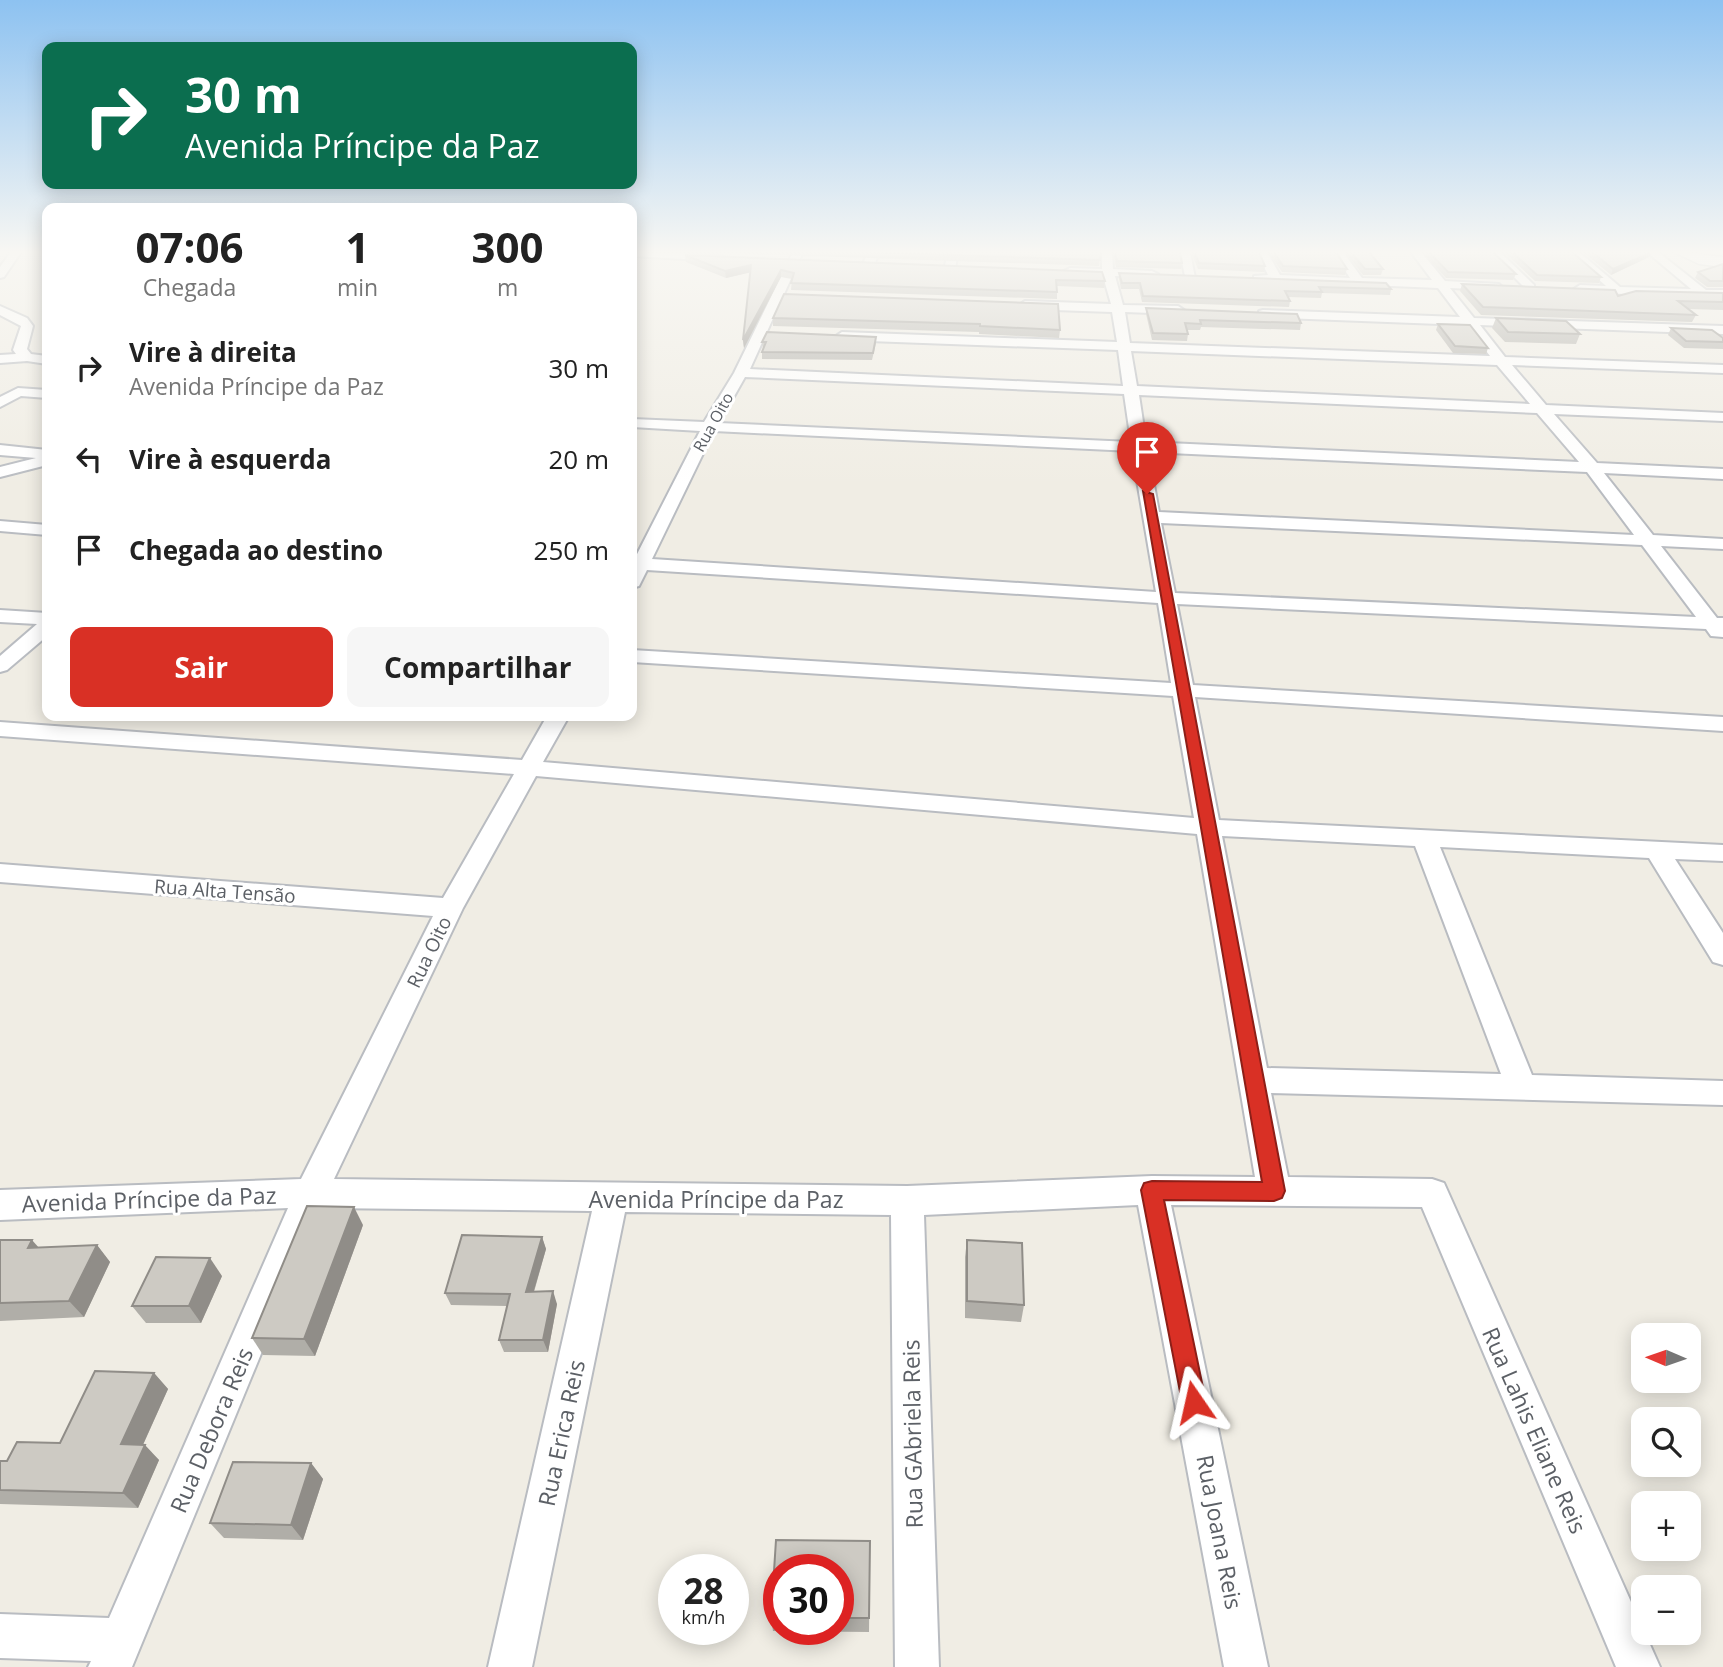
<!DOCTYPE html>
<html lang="pt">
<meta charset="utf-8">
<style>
body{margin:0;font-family:"Open Sans",sans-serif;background:#f6f6f6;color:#222;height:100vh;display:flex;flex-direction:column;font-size:26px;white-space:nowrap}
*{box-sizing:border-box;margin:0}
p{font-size:23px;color:#767676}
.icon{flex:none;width:38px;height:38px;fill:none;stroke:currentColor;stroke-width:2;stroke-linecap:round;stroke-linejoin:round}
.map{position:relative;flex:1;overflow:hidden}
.panel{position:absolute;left:42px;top:203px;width:595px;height:518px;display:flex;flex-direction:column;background:#fff;border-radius:14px;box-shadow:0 4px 18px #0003}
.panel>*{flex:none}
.guide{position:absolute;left:42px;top:42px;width:595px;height:147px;border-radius:14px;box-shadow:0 4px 18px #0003;background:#0b6e4f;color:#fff;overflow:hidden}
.needle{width:46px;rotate:272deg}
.fabs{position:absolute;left:1631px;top:1323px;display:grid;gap:14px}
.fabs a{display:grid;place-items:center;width:70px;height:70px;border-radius:14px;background:#fff;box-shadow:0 4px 18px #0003;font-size:35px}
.speed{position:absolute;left:658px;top:1554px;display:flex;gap:14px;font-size:35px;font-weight:700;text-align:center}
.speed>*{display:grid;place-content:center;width:91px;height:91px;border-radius:50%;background:#fff;box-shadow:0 4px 18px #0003;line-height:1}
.speed small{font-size:18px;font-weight:400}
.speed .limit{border:10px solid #d22;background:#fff;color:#111}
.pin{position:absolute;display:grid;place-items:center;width:60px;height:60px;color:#fff;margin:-72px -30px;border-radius:50% 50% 50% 0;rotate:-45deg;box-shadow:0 0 7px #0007}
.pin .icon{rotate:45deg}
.me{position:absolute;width:77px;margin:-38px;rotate:349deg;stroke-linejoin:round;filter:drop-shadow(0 0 5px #0008)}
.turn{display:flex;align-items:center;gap:24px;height:147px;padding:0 28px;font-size:32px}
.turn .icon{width:91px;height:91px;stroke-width:2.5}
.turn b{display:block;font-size:49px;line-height:60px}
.eta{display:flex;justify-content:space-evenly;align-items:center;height:119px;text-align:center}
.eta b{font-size:42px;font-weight:700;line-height:49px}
.cta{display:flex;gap:14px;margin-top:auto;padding:14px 28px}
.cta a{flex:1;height:80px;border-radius:14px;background:#d93025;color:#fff;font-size:28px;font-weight:700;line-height:80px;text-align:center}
.cta a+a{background:#f6f6f6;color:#222}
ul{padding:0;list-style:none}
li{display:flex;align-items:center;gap:21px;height:91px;padding:0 28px}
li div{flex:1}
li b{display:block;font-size:26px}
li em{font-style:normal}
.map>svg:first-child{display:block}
</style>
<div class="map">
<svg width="1723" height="1667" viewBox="0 0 1723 1667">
<rect width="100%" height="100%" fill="#f0ede4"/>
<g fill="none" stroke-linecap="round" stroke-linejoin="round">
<g stroke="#b9bcc1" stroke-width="4">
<g id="street">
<polygon points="11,252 21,252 4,277 0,278 0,267"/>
<polygon points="632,252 718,255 724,258 718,261 632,256"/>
<path d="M793 252H803L750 369 1123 386 1118 350 842 340 836 336 842 332 1117 342 1112 312 1025 309 1019 305 1025 301 1111 304 1103 276 1070 274 1064 271 1070 268 1102 269V252H1112L1113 269 1152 271 1158 274 1152 277 1115 276 1123 305 1178 306 1184 310 1178 314 1125 312 1130 343 1490 356 1466 325 1259 317V311L1263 310 1460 317 1438 288 1254 280V276L1268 275 1257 252H1267L1280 275 1350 278 1333 252H1343L1362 278 1432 280 1411 252H1421L1445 281 1499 284 1501 286 1495 290 1450 288 1474 318 1723 326V334L1480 325 1505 357 1723 365V373L1512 365 1546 405 1723 413V421L1554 414 1597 463 1723 469V479L1604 473 1653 535 1723 539V549L1661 546 1717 618H1723V637L1711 636 1706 629 1177 604 1193 685 1723 717V731L1195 697 1219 820 1723 845V861L1675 859 1723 933V965L1713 962 1649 858 1440 847 1532 1075 1723 1081V1105L1271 1093 1288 1177 1432 1179 1444 1183 1660 1667H1616L1422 1207 1171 1205 1268 1667H1224L1138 1205 924 1215 939 1667H895L891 1215 625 1212 532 1667H488L592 1211 321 1208 132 1667H88L91 1661 0 1658V1614L109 1618 288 1208 0 1220V1190L301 1179 433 916 0 882V864L443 898 514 774 0 736V722L522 760 547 716H569L543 762 1194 818 1173 696 632 662V650L1171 683 1158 603 647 570 639 586 632 588V564L700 431 632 427V419L704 422 734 373ZM1131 351 1497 365 1530 404 1137 386ZM745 377 1124 394 1131 442 719 423ZM1139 395 1537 413 1579 462 1146 442ZM714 431 1132 451 1156 592 652 559ZM1148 452 1587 472 1634 535 1159 512ZM1161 523 1642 545 1696 617 1175 593ZM536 776 1197 834 1255 1177 1152 1176 907 1186 334 1179 463 908ZM1222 836 1415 846 1501 1074 1267 1068Z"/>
<polygon points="868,252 878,252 875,264 869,267 863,264"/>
<polygon points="948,252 958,252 955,268 945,266"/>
<polygon points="1180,252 1190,252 1195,278 1185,276"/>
<polygon points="1489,252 1500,252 1534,285 1534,289 1526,289"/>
<polygon points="1568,252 1579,252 1620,287 1691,289 1647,252 1658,252 1706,290 1723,290 1723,298 1576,292 1574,289 1580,285 1606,286"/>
<polygon points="0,306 27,318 33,326 27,349 31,354 47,356 47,364 27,361 0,363 0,355 16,354 13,350 21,326 0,315"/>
<polygon points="18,388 47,390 47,398 21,396 0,407 0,397"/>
<polygon points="0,445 47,450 47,465 0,477 0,467 36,458 0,455"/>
<polygon points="0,521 47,525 47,535 0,531"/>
<polygon points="0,610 47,613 47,636 7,670 0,672 0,656 37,624 0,622"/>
</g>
</g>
<g stroke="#b9bdc3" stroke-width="3">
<path id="secondary" d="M1674 252C1691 251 1706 256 1723 257V267L1699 264Z"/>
</g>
<use href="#street" fill="#fff" fill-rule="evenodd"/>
<use href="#secondary" fill="#fff" fill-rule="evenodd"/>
</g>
<g fill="#b0aea8" fill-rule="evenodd">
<polygon points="697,252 1101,252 1099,266"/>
<polygon points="1113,252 1180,252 1182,263 1181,269 1116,267"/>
<polygon points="1191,252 1259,252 1265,266 1264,272 1198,269"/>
<polygon points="1268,252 1336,252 1347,269 1345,275 1282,272"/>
<polygon points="1345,252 1369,252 1383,269 1381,275 1363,275"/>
<polygon points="1422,252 1493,252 1516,274 1513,280 1446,278"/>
<polygon points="1504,252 1572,252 1601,277 1599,283 1535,281"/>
<polygon points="1583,252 1652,252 1649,257 1611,275"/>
<polygon points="685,255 1105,281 1104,288 1057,286 1057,299 791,290 792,279 781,277 744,348 743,340 751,272 726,278 686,262"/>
<polygon points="1723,264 1723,287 1707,287 1695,278 1698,272"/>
<polygon points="1119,273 1391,289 1390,295 1322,293 1321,298 1288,297 1290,301 1289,307 1142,302 1139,289 1121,289 1119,279"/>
<polygon points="1462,284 1618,296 1723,293 1723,310 1688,309 1696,315 1692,322 1481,315 1460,291"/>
<polygon points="784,294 1060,330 1059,338 979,334 979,332 773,326 773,318"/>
<polygon points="1146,308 1301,323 1300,330 1201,327 1200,330 1187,330 1188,334 1187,341 1152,340 1146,314"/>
<polygon points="1496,318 1580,334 1576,344 1505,342 1492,328"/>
<polygon points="1438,324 1488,348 1486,354 1453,353 1436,330"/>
<polygon points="1671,328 1723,338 1723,349 1684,348 1668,335"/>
<polygon points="876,337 876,343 872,360 762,359 762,352 763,349 762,342"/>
<polygon points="363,1225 315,1356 263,1355 252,1338"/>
<polygon points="542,1237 546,1249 534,1292 557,1304 548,1352 504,1352 499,1340 507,1306 451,1305 445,1293"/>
<polygon points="0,1240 38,1248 97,1245 110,1262 84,1317 0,1321"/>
<polygon points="967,1240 1024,1305 1021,1322 965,1318 965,1257"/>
<polygon points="222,1276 201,1323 146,1323 132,1306"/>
<polygon points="154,1373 168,1389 143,1445 159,1460 138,1508 0,1504 0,1461 7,1461 60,1443"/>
<polygon points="311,1463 323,1479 303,1540 224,1538 210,1523"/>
<path d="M776 1540 870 1541 869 1632 773 1631 771 1618ZM779 1570H838V1629H779Z"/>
</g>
<g fill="#908d88">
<polygon points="1652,252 1649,257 1611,275 1613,269"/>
<polygon points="751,265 752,272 726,278 725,271"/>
<polygon points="781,270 781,277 744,348 743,340"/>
<polygon points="354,1207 363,1225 315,1356 304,1339"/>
<polygon points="542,1237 546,1249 530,1304 526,1292"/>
<polygon points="32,1240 47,1257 28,1248"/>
<polygon points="97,1245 110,1262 84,1317 69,1301"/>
<polygon points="210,1258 222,1276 201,1323 189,1306"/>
<polygon points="553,1291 557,1304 548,1352 543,1340"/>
<polygon points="154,1373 168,1389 136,1460 121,1444"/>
<polygon points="145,1445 159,1460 138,1508 123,1493"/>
<polygon points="311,1463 323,1479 303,1540 291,1525"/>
</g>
<g fill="#cdcac3" stroke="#908d88" stroke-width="2">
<polygon points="865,252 1101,252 1100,260"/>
<polygon points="1115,252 1180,252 1182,263 1117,261"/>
<polygon points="1194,252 1259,252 1265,266 1199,263"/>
<polygon points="1274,252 1336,252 1347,269 1283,266"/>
<polygon points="1351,252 1369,252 1383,269 1365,269"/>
<polygon points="1429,252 1493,252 1516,274 1448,272"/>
<polygon points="1512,252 1572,252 1601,277 1537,275"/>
<polygon points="1592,252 1652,252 1613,269"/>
<polygon points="685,255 1102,272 1105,281 1056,280 1057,292 791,283 794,273 781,270 743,340 751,265 725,271"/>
<polygon points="1723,264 1723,281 1710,281 1698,272"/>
<polygon points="1119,273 1386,283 1391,289 1319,287 1322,292 1285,291 1290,301 1143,296 1140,283 1122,283"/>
<polygon points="1462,284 1615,290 1618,296 1636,291 1723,293 1723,302 1678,301 1696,315 1483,307"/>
<polygon points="784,294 1058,304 1060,330 980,326 980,324 773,318"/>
<polygon points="1146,308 1297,314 1301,323 1200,320 1201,324 1185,323 1188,334 1153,333"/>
<polygon points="1496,318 1566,321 1580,334 1508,332"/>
<polygon points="1438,324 1470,325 1488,348 1455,346"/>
<polygon points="1671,328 1712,330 1723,338 1723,342 1686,341"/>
<polygon points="767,332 876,337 873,353 762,352 766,342 762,342"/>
<polygon points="307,1206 354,1207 304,1339 252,1338"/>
<polygon points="462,1235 542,1237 526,1292 553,1291 543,1340 499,1340 510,1294 445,1293"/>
<polygon points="0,1240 32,1240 28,1248 97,1245 69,1301 0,1303"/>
<polygon points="967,1240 1022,1243 1024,1305 967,1301"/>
<polygon points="156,1257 210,1258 189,1306 132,1306"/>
<polygon points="95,1371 154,1373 121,1444 145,1445 123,1493 0,1490 0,1461 7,1461 17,1442 60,1443"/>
<polygon points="233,1462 311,1463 291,1525 210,1523"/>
<polygon points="776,1540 870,1541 869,1618 838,1618 838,1570 779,1570 779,1618 771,1618"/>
</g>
<linearGradient id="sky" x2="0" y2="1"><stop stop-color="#8dc2f1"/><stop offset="0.52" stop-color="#f8f7f3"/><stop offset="1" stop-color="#f8f7f3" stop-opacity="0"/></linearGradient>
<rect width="1723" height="485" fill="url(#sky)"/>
<polygon fill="#d93025" stroke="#8d1f18" stroke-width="2" points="1143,491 1153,494 1285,1191 1282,1198 1274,1201 1164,1200 1206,1402 1203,1411 1194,1414 1185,1411 1182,1402 1141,1190 1144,1183 1152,1181 1262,1182"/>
<g text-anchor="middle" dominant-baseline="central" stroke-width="6" stroke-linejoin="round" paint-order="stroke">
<g font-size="16" fill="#5c6066" stroke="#fff">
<text transform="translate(713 422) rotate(-61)">Rua Oito</text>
</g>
<g font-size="19" fill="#5c6066" stroke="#fff">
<text transform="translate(225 891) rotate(4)">Rua Alta Tensão</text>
<text transform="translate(429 952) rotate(-64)">Rua Oito</text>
</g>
<g font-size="23" fill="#5c6066" stroke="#fff">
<text transform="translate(149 1199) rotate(-2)">Avenida Príncipe da Paz</text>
<text x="716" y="1199">Avenida Príncipe da Paz</text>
<text transform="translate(211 1430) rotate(-67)">Rua Debora Reis</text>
<text transform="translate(1535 1430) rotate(66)">Rua Lahis Eliane Reis</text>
<text transform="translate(561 1433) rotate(-78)">Rua Erica Reis</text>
<text transform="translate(912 1434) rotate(-91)">Rua GAbriela Reis</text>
<text transform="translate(1220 1532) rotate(79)">Rua Joana Reis</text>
</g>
</g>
</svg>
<div class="fabs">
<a><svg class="needle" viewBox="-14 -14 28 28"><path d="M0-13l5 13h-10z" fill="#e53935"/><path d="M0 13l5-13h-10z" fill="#767676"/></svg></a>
<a><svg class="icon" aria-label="search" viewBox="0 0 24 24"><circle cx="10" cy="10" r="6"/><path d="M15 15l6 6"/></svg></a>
<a>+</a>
<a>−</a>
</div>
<div class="speed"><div>28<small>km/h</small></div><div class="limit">30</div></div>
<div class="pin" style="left:1147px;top:494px;background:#d93025"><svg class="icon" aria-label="arrive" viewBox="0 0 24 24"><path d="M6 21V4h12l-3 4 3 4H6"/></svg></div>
<svg class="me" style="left:1194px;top:1402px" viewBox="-20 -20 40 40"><path d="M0-17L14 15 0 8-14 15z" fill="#d93025" stroke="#fff" stroke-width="4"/></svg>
<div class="guide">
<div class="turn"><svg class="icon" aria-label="right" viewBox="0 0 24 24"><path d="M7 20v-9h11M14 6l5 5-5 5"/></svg><div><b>30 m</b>Avenida Príncipe da Paz</div></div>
</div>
<section class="panel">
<div class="eta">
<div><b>07:06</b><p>Chegada</p></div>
<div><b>1</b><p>min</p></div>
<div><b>300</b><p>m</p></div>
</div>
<ul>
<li><svg class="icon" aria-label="right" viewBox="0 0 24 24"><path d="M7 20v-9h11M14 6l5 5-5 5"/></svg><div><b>Vire à direita</b><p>Avenida Príncipe da Paz</p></div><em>30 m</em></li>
<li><svg class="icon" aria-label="left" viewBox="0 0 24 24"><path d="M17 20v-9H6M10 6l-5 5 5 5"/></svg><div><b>Vire à esquerda</b></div><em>20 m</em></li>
<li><svg class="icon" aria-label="arrive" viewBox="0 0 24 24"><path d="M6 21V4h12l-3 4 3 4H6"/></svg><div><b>Chegada ao destino</b></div><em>250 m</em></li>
</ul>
<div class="cta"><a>Sair</a><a>Compartilhar</a></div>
</section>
</div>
